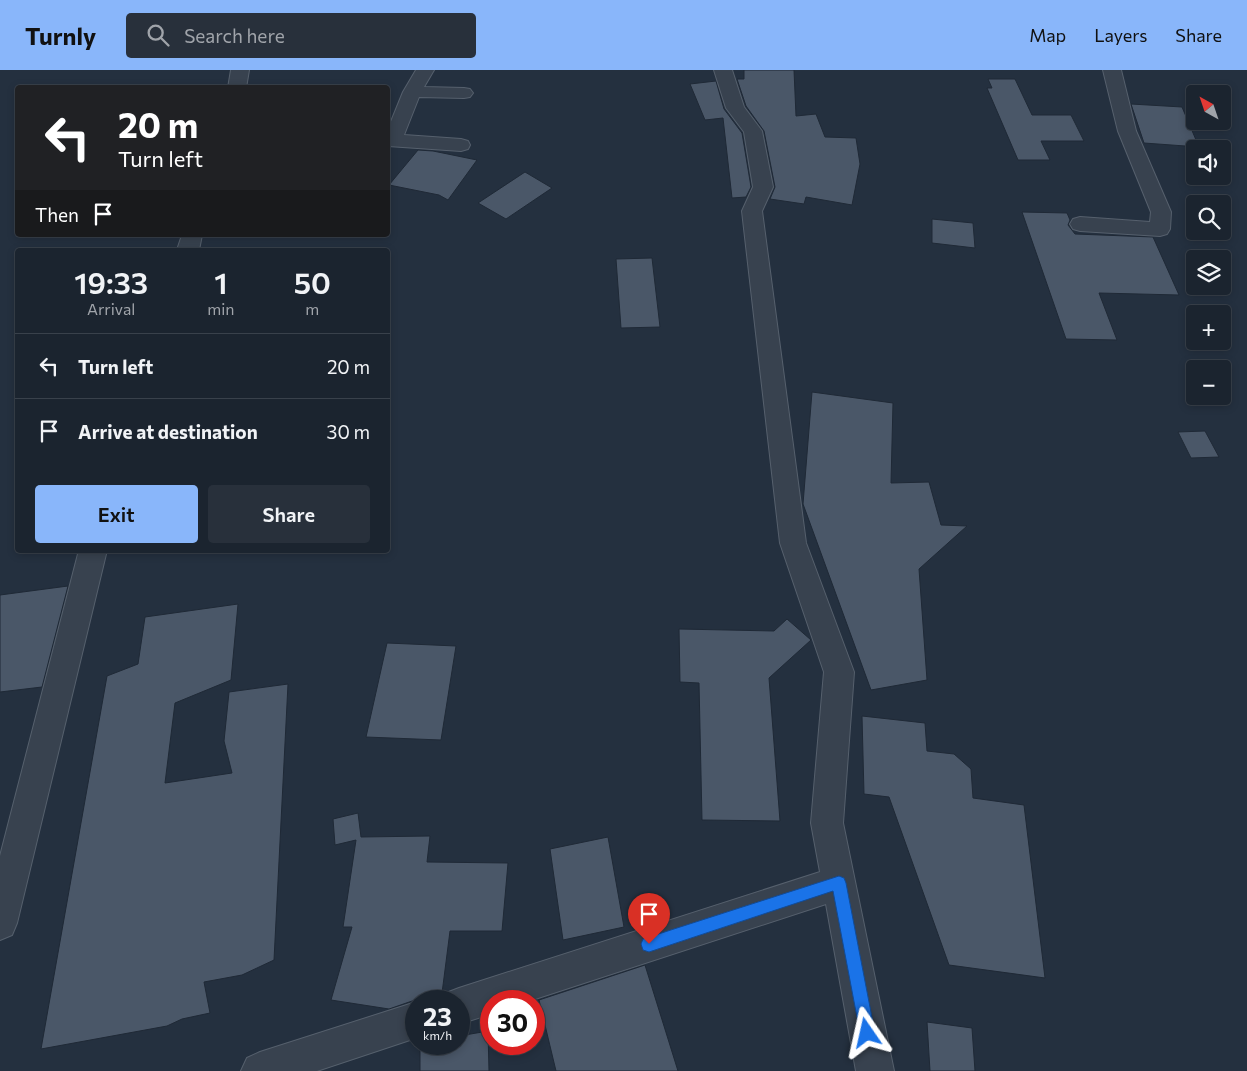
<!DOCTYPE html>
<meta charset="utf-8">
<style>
body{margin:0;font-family:Commissioner,sans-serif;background:#28303b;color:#f1f3f6;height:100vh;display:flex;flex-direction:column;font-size:19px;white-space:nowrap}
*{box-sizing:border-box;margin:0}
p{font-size:16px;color:#a0a4aa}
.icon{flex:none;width:28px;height:28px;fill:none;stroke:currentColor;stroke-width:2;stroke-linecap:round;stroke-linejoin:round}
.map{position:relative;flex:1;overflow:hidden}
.side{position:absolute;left:15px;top:178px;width:375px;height:305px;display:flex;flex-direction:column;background:#1b242f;border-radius:5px;box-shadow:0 2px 8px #0003,0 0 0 1px #39414b}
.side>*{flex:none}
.top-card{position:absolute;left:15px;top:15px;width:375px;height:152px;border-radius:5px;box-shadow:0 2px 8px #0003,0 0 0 1px #39414b;background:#202124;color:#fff;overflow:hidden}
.needle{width:32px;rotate:320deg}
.fabs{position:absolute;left:1186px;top:15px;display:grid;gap:10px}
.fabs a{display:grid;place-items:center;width:45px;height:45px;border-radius:5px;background:#1b242f;box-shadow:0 2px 8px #0003,0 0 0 1px #39414b;font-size:25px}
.speed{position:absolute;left:405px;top:920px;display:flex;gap:10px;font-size:25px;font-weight:700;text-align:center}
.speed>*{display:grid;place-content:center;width:65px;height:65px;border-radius:50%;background:#1b242f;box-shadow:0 2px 8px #0003,0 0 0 1px #39414b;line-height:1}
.speed small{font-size:12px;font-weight:400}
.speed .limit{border:8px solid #d22;background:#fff;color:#111}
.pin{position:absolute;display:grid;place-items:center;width:42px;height:42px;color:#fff;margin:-51px -21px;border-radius:50% 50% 50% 0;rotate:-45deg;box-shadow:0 0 5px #0007}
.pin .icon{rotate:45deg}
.me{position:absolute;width:55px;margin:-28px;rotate:349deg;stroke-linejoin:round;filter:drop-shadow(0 0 4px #0008)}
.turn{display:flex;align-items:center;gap:18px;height:105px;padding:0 20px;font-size:22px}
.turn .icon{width:65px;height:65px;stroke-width:2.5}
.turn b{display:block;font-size:35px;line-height:42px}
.then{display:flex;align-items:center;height:48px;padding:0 20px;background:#0003;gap:10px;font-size:19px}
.eta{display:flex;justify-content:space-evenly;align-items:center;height:85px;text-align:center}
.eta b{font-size:30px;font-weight:600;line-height:35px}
.button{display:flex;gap:10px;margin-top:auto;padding:10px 20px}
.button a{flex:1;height:58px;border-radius:5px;background:#89b6fa;color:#111;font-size:20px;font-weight:600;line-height:58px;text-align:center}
.button a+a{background:#28303b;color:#f1f3f6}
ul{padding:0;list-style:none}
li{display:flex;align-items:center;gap:15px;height:65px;padding:0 20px;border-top:1px solid #39414b}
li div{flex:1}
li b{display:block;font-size:19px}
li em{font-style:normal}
header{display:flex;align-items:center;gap:30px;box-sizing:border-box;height:70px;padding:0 25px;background:#89b6fa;color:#111}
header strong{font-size:24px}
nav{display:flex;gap:28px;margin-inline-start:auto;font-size:18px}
.search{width:350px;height:45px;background:#28303b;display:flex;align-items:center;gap:12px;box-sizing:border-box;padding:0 18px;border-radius:5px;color:#a0a4aa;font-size:19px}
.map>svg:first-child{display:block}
</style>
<header>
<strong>Turnly</strong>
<div class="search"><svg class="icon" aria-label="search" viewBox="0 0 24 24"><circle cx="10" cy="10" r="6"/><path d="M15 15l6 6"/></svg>Search here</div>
<nav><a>Map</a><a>Layers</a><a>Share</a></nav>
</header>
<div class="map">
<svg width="1247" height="1001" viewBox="0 0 1247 1001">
<rect width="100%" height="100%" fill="#24303f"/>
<g fill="#4a5768" stroke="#1f2936">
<polygon points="744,0 794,0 796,46 816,44 825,67 856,68 860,94 852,135 806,127 804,134 770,129 775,117 764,61 746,36 737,9 744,9"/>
<polygon points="988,9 1015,9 1032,45 1071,45 1084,71 1041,71 1050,90 1018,90 987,18 992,18"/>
<polygon points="716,11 724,39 742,63 751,117 746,127 732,128 723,48 705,50 690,14"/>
<polygon points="1131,34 1182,37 1199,77 1144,73"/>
<polygon points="418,80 433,81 477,90 448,130 439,125 389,115"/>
<polygon points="525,102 552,118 506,149 478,133"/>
<polygon points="1022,142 1067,143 1070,150 1068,155 1075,164 1153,167 1179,225 1099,223 1117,270 1066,269"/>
<polygon points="932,149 973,153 975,178 932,173"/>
<polygon points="652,188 660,257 621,258 616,189"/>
<polygon points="812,322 893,333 891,413 929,412 941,455 967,456 919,499 927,610 871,620 803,434"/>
<polygon points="1205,361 1219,387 1191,388 1178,362"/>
<polygon points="68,516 42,617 0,622 0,525"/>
<polygon points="238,534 231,610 175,633 165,713 232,703 224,671 229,622 288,614 274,890 242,905 204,912 210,943 182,949 167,956 41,979 107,606 138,594 145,547"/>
<polygon points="787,549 811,570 769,608 780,751 702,750 699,613 680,612 679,559 774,561"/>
<polygon points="387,573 456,576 441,670 366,667"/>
<polygon points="862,646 925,653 927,681 954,684 971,699 973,728 1024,735 1045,908 949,895 889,727 864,724"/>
<polygon points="358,743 361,767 430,766 427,792 508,793 502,861 450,861 441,931 415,930 389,939 331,930 352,857 343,857 356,770 335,775 333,749"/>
<polygon points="608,767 624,857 563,870 550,779"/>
<polygon points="645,895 678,1001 556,1001 539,930"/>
<polygon points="927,952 972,958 975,1001 930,1001"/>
<polygon points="488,961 489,1001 420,1001 420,974 459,974 459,966"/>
</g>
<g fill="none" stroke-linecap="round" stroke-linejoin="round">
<g stroke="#56606d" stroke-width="2">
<g id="street">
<polygon points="231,0 249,0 246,18 228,18"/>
<polygon points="416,0 434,0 424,17 464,18 470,19 473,23 470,27 464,28 419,27 404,65 461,69 468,71 470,75 468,79 461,81 388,76 388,59 403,22"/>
<polygon points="714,0 732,0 744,37 762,61 773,117 762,141 806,473 854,602 843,753 894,1001 856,1001 826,834 529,931 491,931 491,944 459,954 459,931 443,931 446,923 459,918 820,802 811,753 824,602 780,473 742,141 753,117 744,62 726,38"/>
<polygon points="1103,0 1121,0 1136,61 1171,142 1170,159 1167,164 1160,166 1080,161 1073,159 1070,154 1073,149 1080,147 1150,152 1151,142 1118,61"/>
<polygon points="182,165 202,165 199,180 177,180"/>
<polygon points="79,480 107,480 17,853 12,865 0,870 0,786"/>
<polygon points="416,932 416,968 317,1001 241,1001 247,988 260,982"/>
</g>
</g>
<use href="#street" fill="#38424f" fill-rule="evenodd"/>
</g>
<polygon fill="#1a73e8" stroke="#114b97" points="839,806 844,808 846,813 875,963 873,969 867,971 862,969 860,963 833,821 649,882 643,880 641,874 643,869 649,867"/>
</svg>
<div class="fabs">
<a><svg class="needle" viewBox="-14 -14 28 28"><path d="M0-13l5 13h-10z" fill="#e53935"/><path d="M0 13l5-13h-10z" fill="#a0a4aa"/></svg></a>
<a><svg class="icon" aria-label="sound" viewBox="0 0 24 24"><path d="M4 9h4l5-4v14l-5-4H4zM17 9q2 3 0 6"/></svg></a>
<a><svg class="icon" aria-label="search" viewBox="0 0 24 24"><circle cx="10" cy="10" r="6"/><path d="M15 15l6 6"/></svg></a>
<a><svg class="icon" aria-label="layers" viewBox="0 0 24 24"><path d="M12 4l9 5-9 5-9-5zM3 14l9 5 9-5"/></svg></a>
<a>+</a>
<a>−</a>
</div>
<div class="speed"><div>23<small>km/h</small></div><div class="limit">30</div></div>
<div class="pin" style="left:649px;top:874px;background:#d93025"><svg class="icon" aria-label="arrive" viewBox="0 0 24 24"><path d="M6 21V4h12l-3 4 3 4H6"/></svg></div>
<svg class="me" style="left:867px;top:963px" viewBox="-20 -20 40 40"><path d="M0-17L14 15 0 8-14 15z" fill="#1a73e8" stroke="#fff" stroke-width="4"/></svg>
<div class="top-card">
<div class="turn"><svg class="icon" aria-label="left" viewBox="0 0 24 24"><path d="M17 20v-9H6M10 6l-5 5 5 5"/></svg><div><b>20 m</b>Turn left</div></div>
<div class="then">Then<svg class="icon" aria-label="arrive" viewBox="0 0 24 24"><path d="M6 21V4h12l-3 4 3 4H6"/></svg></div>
</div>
<section class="side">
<div class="eta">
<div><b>19:33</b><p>Arrival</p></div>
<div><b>1</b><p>min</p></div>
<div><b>50</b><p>m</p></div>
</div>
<ul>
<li><svg class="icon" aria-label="left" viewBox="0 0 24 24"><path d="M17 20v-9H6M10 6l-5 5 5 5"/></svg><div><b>Turn left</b></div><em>20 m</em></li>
<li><svg class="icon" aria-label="arrive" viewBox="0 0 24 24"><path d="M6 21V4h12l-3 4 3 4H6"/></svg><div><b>Arrive at destination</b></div><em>30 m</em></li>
</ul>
<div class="button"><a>Exit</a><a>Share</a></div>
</section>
</div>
